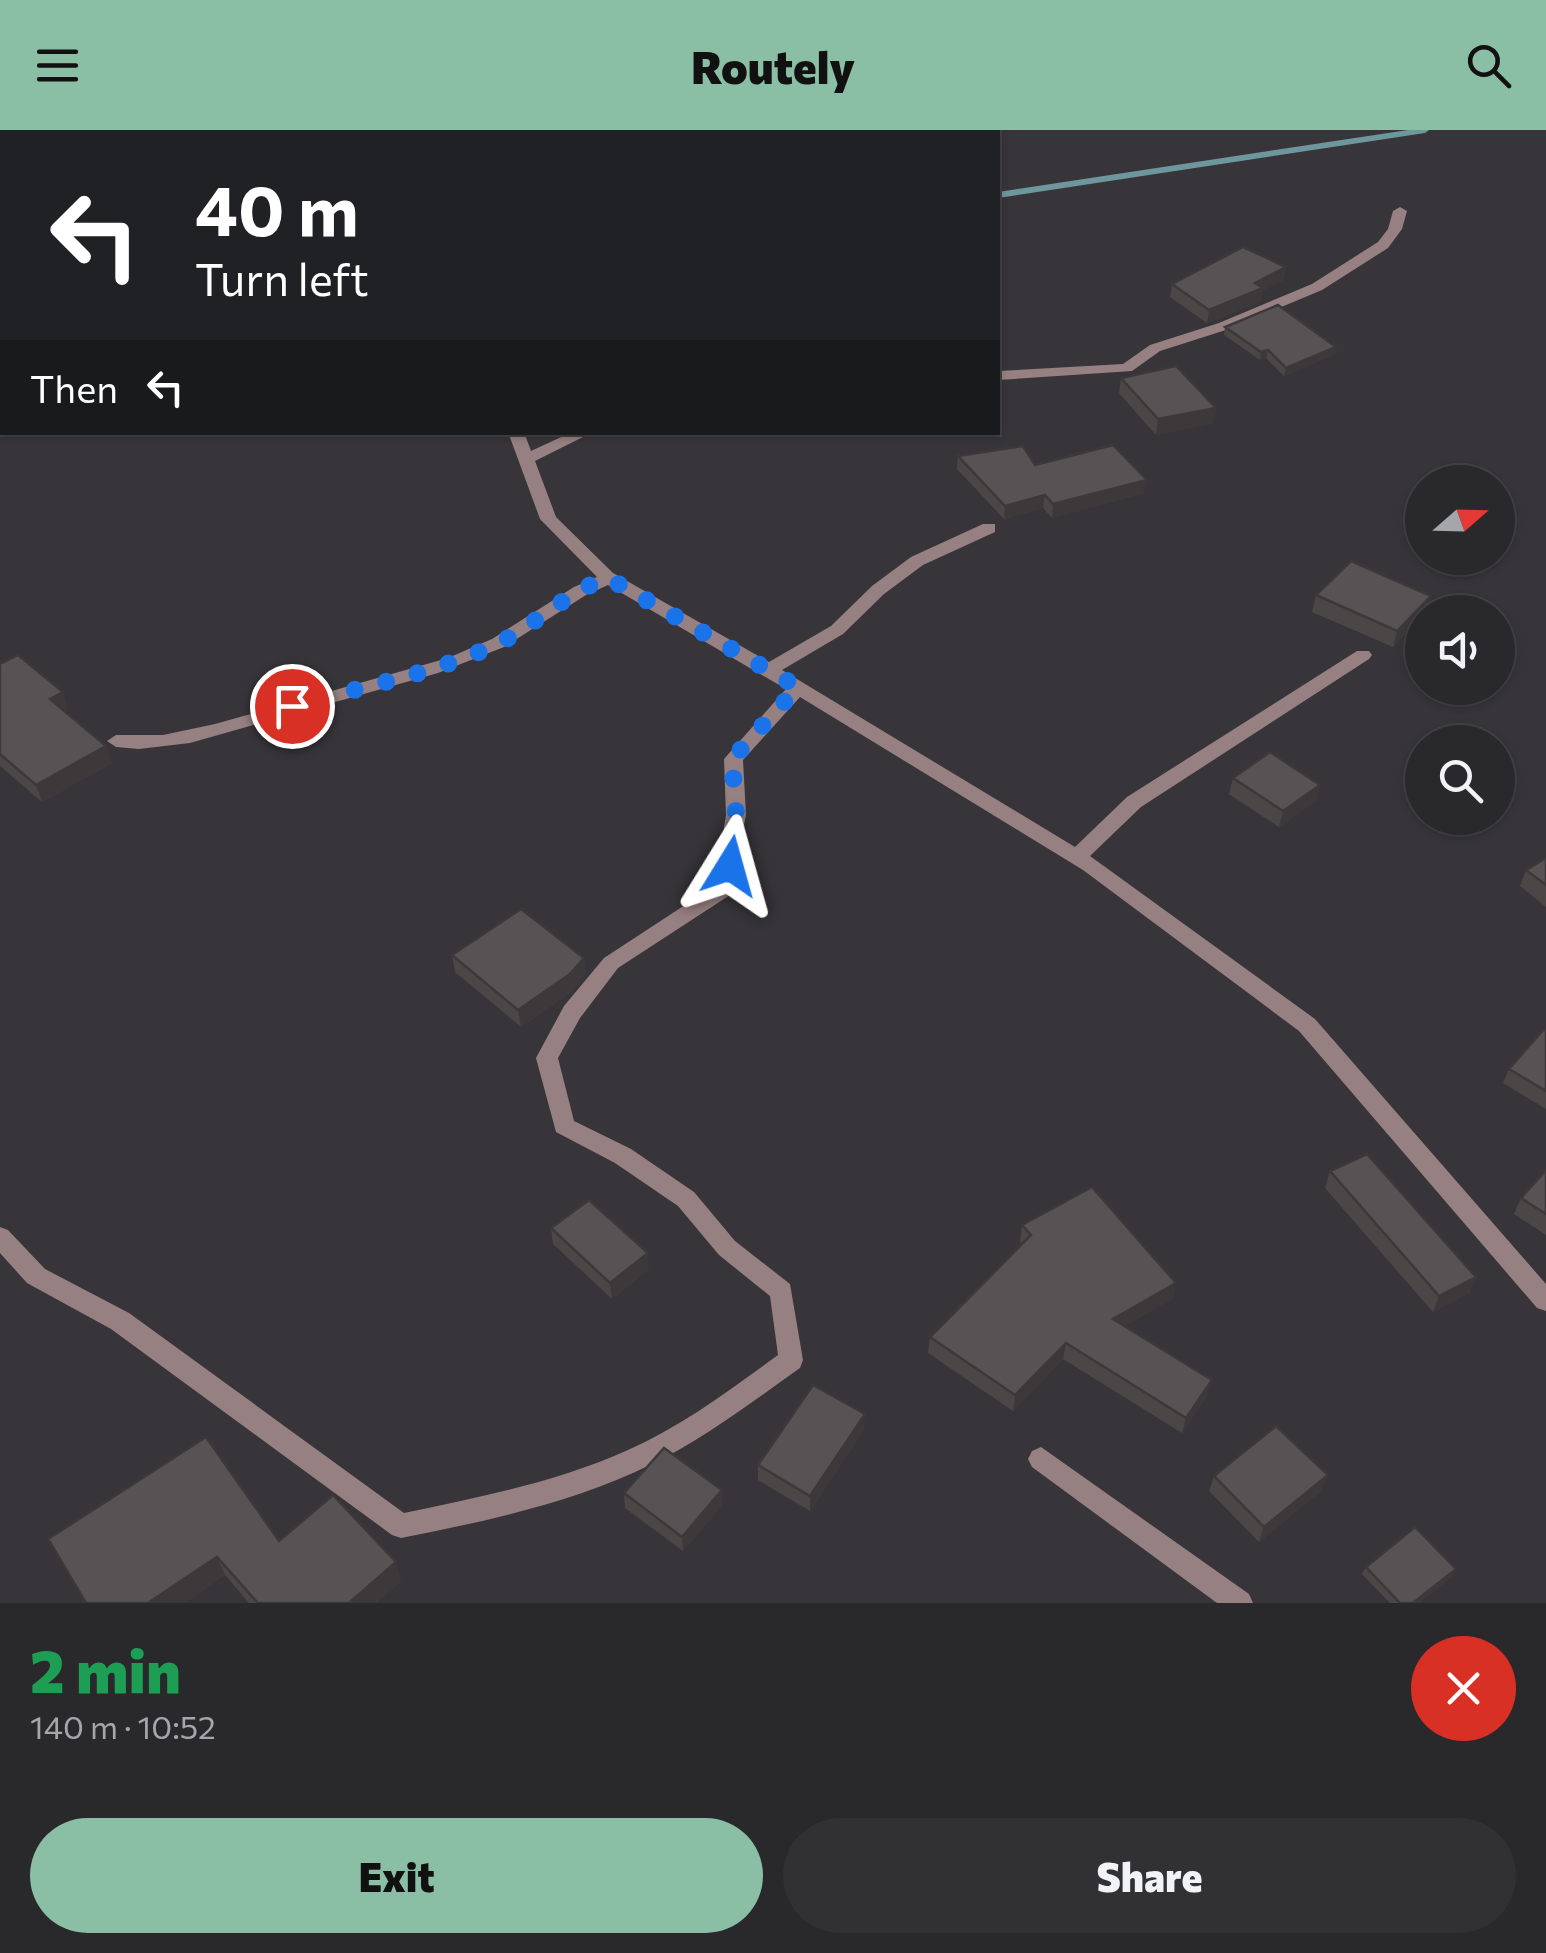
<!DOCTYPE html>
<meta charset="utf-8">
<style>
body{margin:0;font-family:Commissioner,sans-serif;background:#313033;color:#f1f3f6;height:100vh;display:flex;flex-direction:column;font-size:38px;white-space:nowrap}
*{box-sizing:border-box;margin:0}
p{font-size:32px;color:#a5a6a9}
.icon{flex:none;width:55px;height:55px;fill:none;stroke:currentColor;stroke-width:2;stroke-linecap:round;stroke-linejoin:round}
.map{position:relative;height:1473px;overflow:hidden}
.drawer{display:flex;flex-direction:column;background:#29282b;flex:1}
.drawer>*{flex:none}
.banner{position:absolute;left:0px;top:0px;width:1000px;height:305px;box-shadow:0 2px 8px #0004,0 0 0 2px #454447;background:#202124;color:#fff;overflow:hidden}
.needle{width:65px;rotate:70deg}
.controls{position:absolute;left:1405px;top:335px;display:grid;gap:20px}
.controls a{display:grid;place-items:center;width:110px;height:110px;border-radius:50%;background:#29282b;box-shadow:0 2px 8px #0004,0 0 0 2px #454447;font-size:50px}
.pin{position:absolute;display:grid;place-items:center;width:85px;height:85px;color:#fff;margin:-42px;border:5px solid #fff;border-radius:50%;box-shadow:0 2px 10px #0007}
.me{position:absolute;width:110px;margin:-55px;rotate:8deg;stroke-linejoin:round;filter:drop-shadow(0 0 8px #0008)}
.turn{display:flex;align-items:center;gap:35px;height:210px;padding:0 30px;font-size:45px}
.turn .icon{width:130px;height:130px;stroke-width:2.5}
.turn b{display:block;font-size:70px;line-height:85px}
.then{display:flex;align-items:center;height:95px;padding:0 30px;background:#0003;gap:20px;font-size:38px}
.round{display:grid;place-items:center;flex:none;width:105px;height:105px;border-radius:52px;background:#313033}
.overview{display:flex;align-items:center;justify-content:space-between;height:170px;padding:0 30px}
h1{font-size:60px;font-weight:800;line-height:75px;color:#1e9e55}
.action{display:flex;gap:20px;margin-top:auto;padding:20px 30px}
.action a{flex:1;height:115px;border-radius:60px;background:#8abfa5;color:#111;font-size:40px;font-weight:800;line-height:115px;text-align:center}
.action a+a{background:#313033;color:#f1f3f6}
header{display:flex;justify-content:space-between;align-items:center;height:130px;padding:0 30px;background:#8abfa5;color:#111;font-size:45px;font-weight:800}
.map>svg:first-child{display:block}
</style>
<header><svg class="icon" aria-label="menu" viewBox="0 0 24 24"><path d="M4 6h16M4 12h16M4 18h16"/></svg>Routely<svg class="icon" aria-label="search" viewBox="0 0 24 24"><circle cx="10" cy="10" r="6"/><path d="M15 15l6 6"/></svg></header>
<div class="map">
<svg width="1546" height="1473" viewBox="0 0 1546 1473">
<rect width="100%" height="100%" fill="#373539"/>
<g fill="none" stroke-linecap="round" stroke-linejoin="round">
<g fill="#6d979c" fill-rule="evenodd">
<polygon points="1408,0 1429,0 1425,3 998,68 998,62"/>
<rect x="0" y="115" width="2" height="6"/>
</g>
<g fill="#978082" fill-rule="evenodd">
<polygon points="394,0 408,0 409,2 395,2"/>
<polygon points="1400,77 1407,81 1402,99 1388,118 1322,160 1229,199 1160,221 1132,241 998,250 998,241 1123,234 1150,215 1219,193 1312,154 1378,112 1388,99 1393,81"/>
<path d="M508 302H524L531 321 572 302H593L535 331 556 387 613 443 769 532 831 496 872 456 911 427 983 394H995V402L923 435 884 464 843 504 782 540 1075 717 1127 667 1357 521H1369L1372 525 1369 529 1141 677 1090 726 1315 889 1546 1154V1181L1537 1178 1299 901 1083 740 800 567 743 630 746 685 730 765 618 838 580 888 558 928 574 991 631 1019 694 1062 735 1111 790 1154 803 1230 800 1238C752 1272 705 1308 652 1334 573 1373 486 1391 401 1408L392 1405 111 1199 27 1153 0 1123V1097L8 1100 45 1139 129 1183 404 1383C480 1367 557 1352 628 1320 682 1296 730 1260 778 1225L770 1166 719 1125 678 1076 615 1033 556 1002 536 928 564 876 604 828 714 756 726 685 724 629 786 559 608 455 586 465 504 517 438 543 190 613 139 619 116 617 107 611 116 605H163L215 594 448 528 492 509 574 457 597 447 540 389Z"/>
<polygon points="1041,1317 1249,1464 1253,1473 1217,1473 1032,1337 1028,1329 1032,1321"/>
</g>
</g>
<g fill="#4b4747">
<polygon points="1286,137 1283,150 1262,161 1260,172 1207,193 1170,167 1172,154"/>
<polygon points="1225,197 1336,217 1335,224 1284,246 1266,228 1260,230 1224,205"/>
<polygon points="1121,248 1216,278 1213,293 1156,305 1119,263"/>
<polygon points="958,326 1035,335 1144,363 1052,388 1043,378 1004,389 957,339"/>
<polygon points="1316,465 1426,482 1422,482 1422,486 1393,517 1312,482"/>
<polygon points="0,534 68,579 64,581 112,633 42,672 0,636"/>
<polygon points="1233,648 1320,655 1316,671 1279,697 1229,664"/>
<polygon points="1546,728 1546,777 1520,756 1526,740"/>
<polygon points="452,825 584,828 585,845 572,861 521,897 455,842"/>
<polygon points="1546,900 1546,979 1503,953 1509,939"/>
<polygon points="1546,1040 1546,1105 1514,1084 1521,1068"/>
<polygon points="1330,1041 1476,1147 1469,1163 1433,1182 1325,1058"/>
<polygon points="1022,1095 1176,1153 1172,1169 1125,1196 1207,1266 1182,1303 1063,1229 1013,1281 928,1223 930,1207 1022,1114 1020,1111"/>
<polygon points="551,1098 649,1139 612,1169 553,1114"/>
<polygon points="864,1300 810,1381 758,1350 758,1335"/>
<polygon points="1214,1346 1322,1360 1259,1412 1209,1361"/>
<polygon points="722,1360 722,1375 683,1421 625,1378 624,1363"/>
<polygon points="48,1409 279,1411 401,1451 376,1473 249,1473 225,1445 184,1473 85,1473"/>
<polygon points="1366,1437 1452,1446 1419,1473 1390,1473 1362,1444"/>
</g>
<g fill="#3d393a">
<polygon points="1286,137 1283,150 1262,161 1260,172 1207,193 1209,180"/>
<polygon points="1336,217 1335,224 1284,246 1286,238"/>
<polygon points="1268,220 1266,228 1260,230 1261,222"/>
<polygon points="1216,278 1213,293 1156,305 1158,289"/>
<polygon points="1147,350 1144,363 1052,388 1053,374"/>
<polygon points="1045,365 1043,378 1004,389 1005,376"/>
<polygon points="1431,466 1426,482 1422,482 1422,486 1393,517 1397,501"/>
<polygon points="63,562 68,579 56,586 50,569"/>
<polygon points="106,616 112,633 42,672 36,655"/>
<polygon points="1320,655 1316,671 1279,697 1283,681"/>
<polygon points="584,828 585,845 572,861 521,897 518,880"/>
<polygon points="648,1123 649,1139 612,1169 610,1153"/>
<polygon points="1476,1147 1469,1163 1433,1182 1439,1166"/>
<polygon points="1176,1153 1172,1169 1110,1205 1113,1189"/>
<polygon points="1066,1213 1063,1229 1013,1281 1015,1265"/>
<polygon points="1212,1250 1207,1266 1182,1303 1186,1288"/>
<polygon points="865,1284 864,1300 810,1381 810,1366"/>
<polygon points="1328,1345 1322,1360 1259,1412 1264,1397"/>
<polygon points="722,1360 722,1375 683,1421 682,1407"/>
<polygon points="217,1427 225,1445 184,1473 148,1473"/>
<polygon points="396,1432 401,1451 376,1473 349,1473"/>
<polygon points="1456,1439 1452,1446 1419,1473 1413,1473"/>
</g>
<g fill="#575253" stroke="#3d393a" stroke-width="2.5">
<polygon points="1243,117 1286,137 1255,153 1263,158 1209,180 1172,154"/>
<polygon points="1278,175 1336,217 1286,238 1268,220 1261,222 1225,197"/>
<polygon points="1176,236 1216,278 1158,289 1121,248"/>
<polygon points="1113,315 1147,350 1053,374 1045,365 1005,376 958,326 1023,316 1035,335"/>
<polygon points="1351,431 1431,466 1397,501 1316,465"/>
<polygon points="18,525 63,562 50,569 106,616 36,655 0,624 0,534"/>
<polygon points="1270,622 1320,655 1283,681 1233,648"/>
<polygon points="1546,728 1546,755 1526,740"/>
<polygon points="521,779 584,828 570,844 518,880 452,825"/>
<polygon points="1544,899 1546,900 1546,961 1509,939"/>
<polygon points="1367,1024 1476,1147 1439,1166 1330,1041"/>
<polygon points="1546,1040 1546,1084 1521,1068"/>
<polygon points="1092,1057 1176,1153 1113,1189 1212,1250 1186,1288 1066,1213 1015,1265 930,1207 1031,1105 1022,1095"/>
<polygon points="589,1070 648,1123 610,1153 551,1098"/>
<polygon points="813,1255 865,1284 810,1366 758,1335"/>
<polygon points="1276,1296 1328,1345 1264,1397 1214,1346"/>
<polygon points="206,1307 279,1411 333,1365 396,1432 349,1473 258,1473 217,1427 148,1473 86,1473 48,1409"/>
<polygon points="664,1318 722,1360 682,1407 624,1363"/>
<polygon points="1415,1397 1456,1439 1413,1473 1400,1473 1366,1437"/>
</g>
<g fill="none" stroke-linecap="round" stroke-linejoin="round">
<path stroke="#1a73e8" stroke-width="18" stroke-dasharray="0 32.4" d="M292 576C360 557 430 545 495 515 535 496 567 461 608 448L798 557 732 629 736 684 730 736"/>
</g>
</svg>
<div class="controls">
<a><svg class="needle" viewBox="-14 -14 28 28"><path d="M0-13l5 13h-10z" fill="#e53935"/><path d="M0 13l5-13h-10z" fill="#a5a6a9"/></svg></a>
<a><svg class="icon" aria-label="sound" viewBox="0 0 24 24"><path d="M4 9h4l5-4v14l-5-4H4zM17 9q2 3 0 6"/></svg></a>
<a><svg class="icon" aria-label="search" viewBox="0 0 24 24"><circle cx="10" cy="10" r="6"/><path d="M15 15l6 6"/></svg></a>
</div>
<div class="pin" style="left:292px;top:576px;background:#d93025"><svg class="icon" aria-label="arrive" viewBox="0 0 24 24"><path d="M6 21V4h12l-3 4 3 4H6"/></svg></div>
<svg class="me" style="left:730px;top:736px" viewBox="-20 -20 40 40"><path d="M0-17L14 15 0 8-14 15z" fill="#1a73e8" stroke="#fff" stroke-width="4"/></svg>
<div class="banner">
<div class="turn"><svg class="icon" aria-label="left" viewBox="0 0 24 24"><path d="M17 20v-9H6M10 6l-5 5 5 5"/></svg><div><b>40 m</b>Turn left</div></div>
<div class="then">Then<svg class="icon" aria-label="left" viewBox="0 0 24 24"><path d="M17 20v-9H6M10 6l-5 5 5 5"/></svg></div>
</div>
</div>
<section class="drawer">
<div class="overview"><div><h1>2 min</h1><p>140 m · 10:52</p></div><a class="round" style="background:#d93025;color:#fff"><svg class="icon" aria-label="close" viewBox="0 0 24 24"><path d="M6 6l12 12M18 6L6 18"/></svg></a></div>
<div class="action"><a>Exit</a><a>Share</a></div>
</section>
